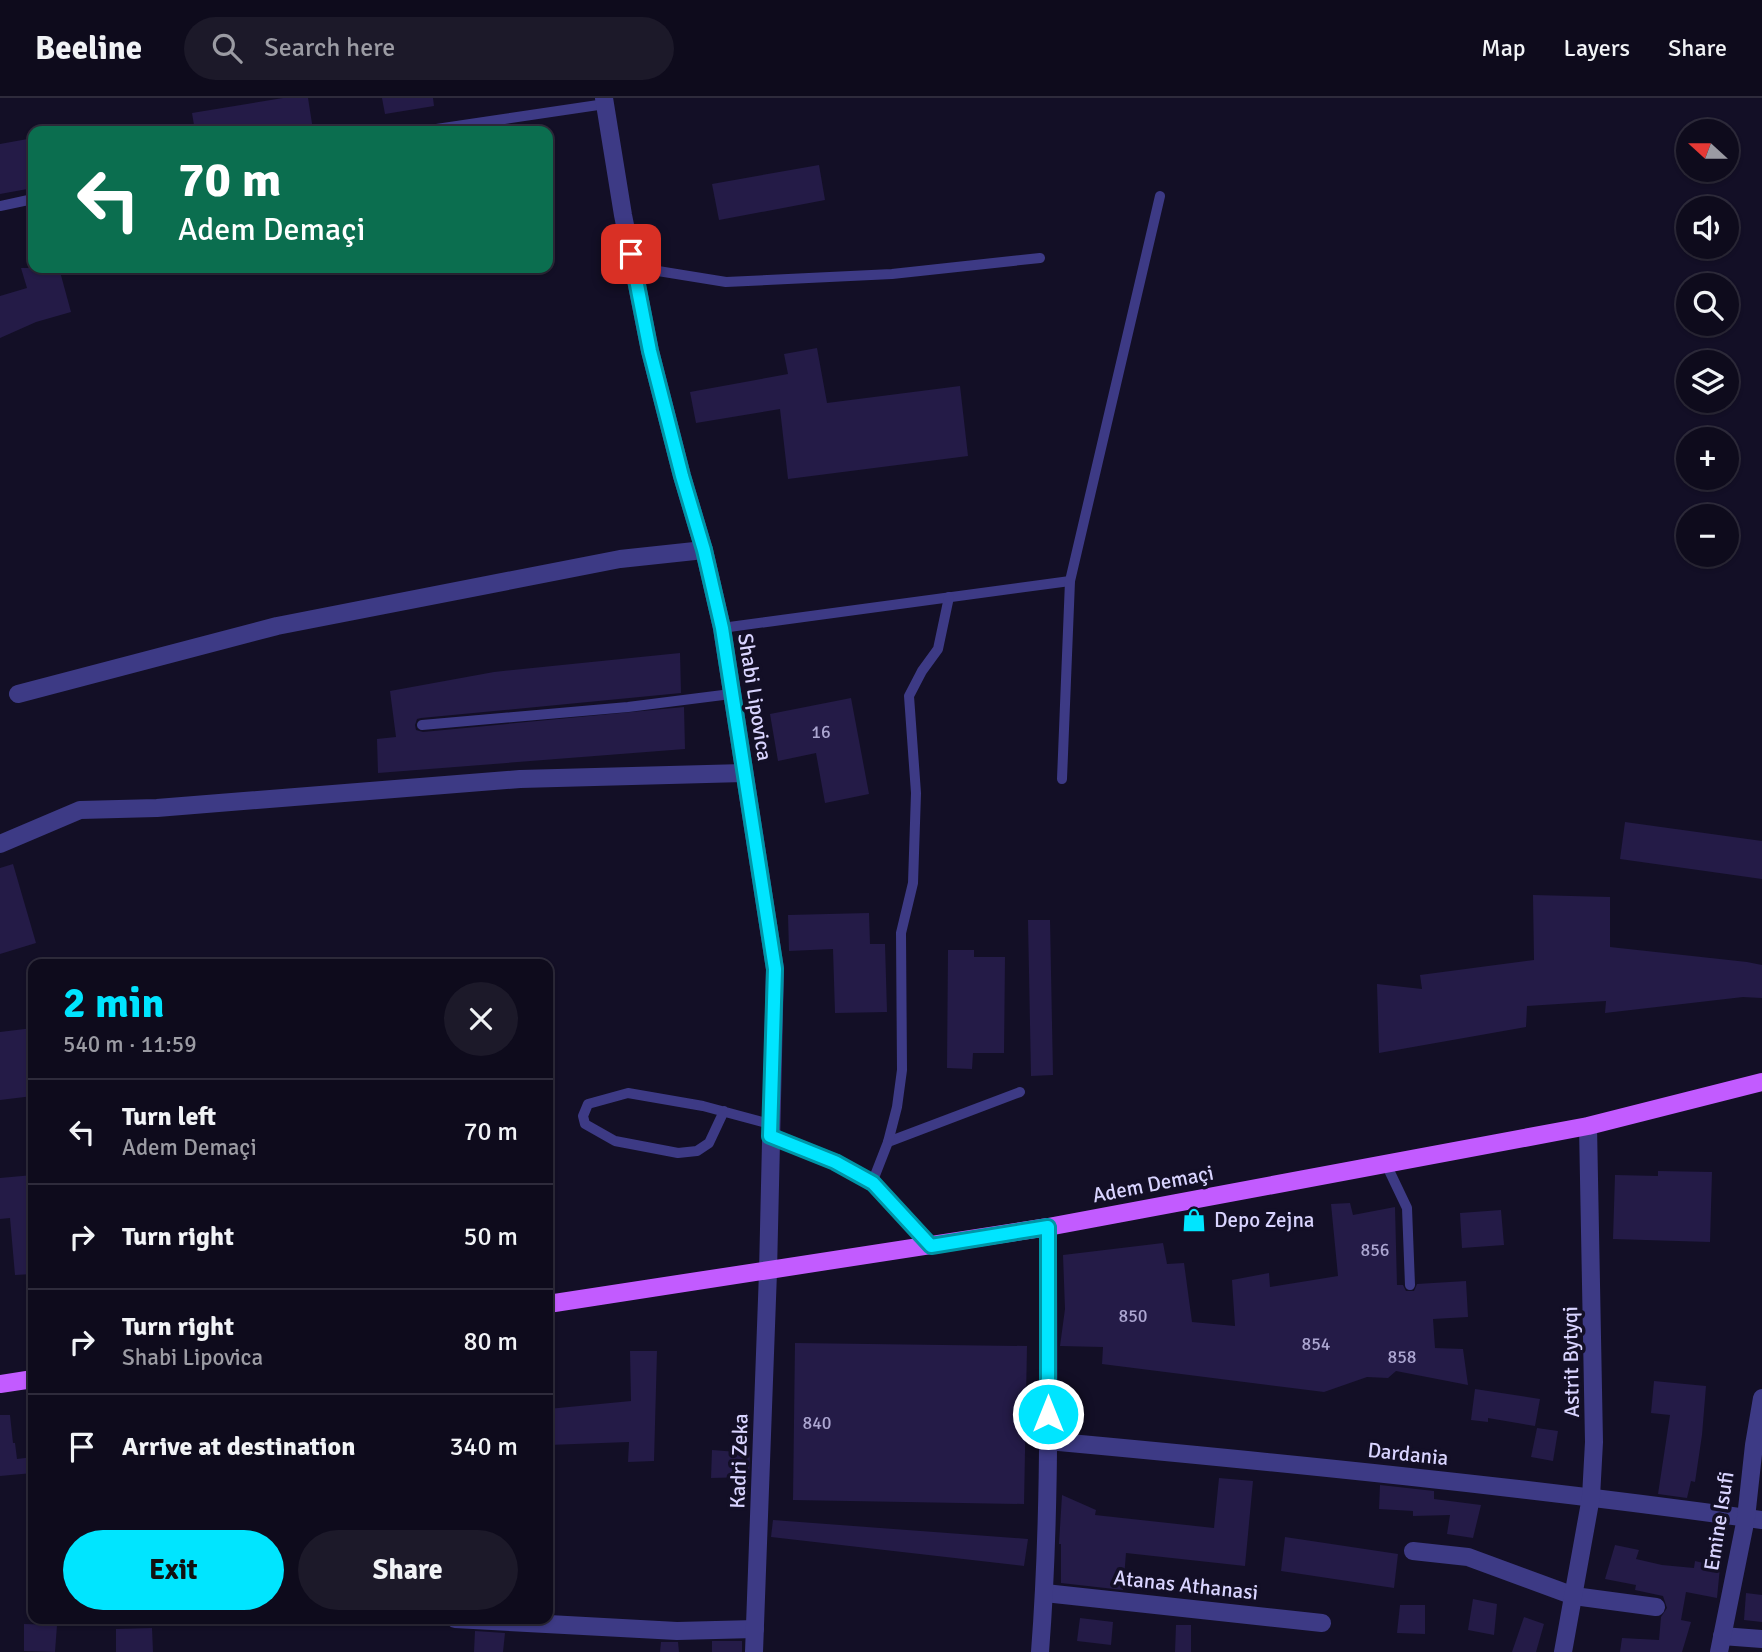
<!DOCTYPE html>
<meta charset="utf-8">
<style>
body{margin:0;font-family:Signika,sans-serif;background:#1c1929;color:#f1f3f6;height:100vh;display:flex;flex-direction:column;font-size:26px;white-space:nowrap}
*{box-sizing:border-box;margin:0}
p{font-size:23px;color:#9b9ba3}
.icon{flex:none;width:38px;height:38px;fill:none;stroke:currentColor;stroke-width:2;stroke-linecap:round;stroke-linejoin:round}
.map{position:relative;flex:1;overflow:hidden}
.drawer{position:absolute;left:28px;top:861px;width:525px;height:665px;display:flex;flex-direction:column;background:#0e0b1c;border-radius:14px;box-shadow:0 2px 5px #0004,0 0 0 2px #2e2b3b}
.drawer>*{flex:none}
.guide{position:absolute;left:28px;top:28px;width:525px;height:147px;border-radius:14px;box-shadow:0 2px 5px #0004,0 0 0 2px #2e2b3b;background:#0b6e4f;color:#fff;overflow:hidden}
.needle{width:46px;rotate:291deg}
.controls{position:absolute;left:1676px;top:21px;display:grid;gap:14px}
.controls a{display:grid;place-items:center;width:63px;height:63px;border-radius:50%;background:#0e0b1c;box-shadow:0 2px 5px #0004,0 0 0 2px #2e2b3b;font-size:35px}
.pin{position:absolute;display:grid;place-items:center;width:60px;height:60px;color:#fff;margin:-30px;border-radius:14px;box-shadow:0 4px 10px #0006}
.me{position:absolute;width:77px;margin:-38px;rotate:0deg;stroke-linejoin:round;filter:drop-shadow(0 0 5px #0008)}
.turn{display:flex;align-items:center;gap:24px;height:147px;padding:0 35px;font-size:32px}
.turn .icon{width:91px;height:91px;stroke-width:2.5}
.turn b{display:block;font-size:49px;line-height:60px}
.round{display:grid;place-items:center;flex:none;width:74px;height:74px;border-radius:37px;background:#1c1929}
.overview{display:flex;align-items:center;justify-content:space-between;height:119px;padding:0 35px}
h1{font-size:42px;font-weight:800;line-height:52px;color:#00e5ff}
.action{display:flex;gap:14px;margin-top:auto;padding:14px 35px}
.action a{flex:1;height:80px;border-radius:42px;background:#00e5ff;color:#111;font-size:28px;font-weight:800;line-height:80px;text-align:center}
.action a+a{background:#1c1929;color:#f1f3f6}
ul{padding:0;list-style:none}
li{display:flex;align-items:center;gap:21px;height:105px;padding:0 35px;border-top:2px solid #2e2b3b}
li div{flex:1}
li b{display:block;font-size:26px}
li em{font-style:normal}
header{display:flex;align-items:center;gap:42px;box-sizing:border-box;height:98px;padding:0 35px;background:#0e0b1c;border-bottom:2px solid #2e2b3b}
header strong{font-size:33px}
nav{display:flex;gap:38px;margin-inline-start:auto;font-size:24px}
.search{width:490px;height:63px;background:#1c1929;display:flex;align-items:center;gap:18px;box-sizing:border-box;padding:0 24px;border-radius:38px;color:#9b9ba3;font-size:26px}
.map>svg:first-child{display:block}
</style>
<header>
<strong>Beeline</strong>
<div class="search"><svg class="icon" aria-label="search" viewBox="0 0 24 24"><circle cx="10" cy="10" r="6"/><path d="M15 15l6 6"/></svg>Search here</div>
<nav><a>Map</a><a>Layers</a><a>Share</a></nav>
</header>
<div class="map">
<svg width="1762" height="1554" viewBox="0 0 1762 1554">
<rect width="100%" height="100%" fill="#130f26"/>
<g fill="#241b47">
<polygon points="283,0 308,0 313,32 195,33 192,15"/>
<polygon points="382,0 433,0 434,8 385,16"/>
<polygon points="33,40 33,90 0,96 0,46"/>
<polygon points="819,67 825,102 719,122 712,86"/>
<polygon points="21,170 59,170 71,214 36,224 0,240 0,198 27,190"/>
<polygon points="817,250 827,305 960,288 968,358 788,381 780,311 696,325 690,294 788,276 784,256"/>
<polygon points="680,555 681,595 421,620 417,621 415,627 416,632 423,634 684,609 685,651 378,675 377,641 396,639 390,593 494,574"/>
<polygon points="851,600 869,696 825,705 816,655 778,663 770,616"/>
<polygon points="1625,724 1762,743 1762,781 1620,761"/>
<polygon points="13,766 36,845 0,856 0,770"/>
<polygon points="1533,797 1610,799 1610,849 1747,864 1762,867 1762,900 1743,899 1605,915 1606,903 1527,908 1526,929 1379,955 1377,886 1422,891 1420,877 1534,862"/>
<polygon points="869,815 870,846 885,846 887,914 835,915 833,851 789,853 788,817"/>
<polygon points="1028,822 1050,822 1053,977 1031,978"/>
<polygon points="948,852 974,852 974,859 1005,859 1004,955 973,955 972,971 947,970"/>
<polygon points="33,930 33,998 0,1002 0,934"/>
<polygon points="1658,1073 1712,1074 1710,1144 1613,1141 1615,1077 1658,1078"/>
<polygon points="33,1077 33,1176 15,1177 10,1120 0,1121 0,1080"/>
<polygon points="1350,1105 1353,1117 1395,1109 1397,1187 1403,1187 1406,1193 1414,1193 1417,1186 1466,1183 1468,1219 1433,1221 1435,1250 1463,1251 1468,1287 1396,1273 1388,1280 1367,1279 1324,1294 1102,1266 1103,1249 1060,1248 1065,1211 1063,1157 1163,1145 1167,1166 1184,1165 1192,1224 1235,1228 1232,1182 1269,1175 1270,1189 1338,1178 1331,1106"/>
<polygon points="1501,1112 1504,1147 1462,1150 1460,1115"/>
<polygon points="795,1245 1027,1248 1024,1406 793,1402"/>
<polygon points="630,1253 657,1253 654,1363 628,1364 629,1344 548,1347 548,1311 631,1303"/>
<polygon points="1654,1283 1706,1288 1702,1337 1695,1384 1691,1383 1687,1400 1658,1396 1670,1317 1651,1315"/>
<polygon points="1475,1291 1540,1301 1535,1328 1488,1320 1488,1324 1471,1322"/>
<polygon points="0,1317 10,1317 13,1345 15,1345 17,1361 33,1359 33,1375 0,1378"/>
<polygon points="1537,1330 1558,1333 1553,1363 1531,1359"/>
<polygon points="712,1352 750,1355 749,1379 711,1380"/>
<polygon points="1219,1380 1253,1383 1245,1468 1126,1455 1123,1492 1061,1485 1061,1446 1059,1446 1062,1397 1096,1412 1095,1417 1214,1430"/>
<polygon points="1380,1387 1434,1393 1434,1401 1481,1407 1473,1440 1447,1436 1450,1417 1413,1418 1413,1413 1379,1411"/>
<polygon points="773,1422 1028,1441 1024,1468 771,1439"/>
<polygon points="1285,1439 1398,1456 1394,1490 1281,1473"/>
<polygon points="1615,1447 1639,1452 1636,1461 1662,1467 1694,1470 1695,1463 1720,1469 1717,1500 1686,1494 1681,1522 1691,1524 1682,1554 1620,1554 1622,1540 1659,1542 1661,1519 1667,1510 1663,1498 1635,1492 1636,1487 1605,1481"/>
<polygon points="1746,1495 1762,1497 1762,1524 1744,1522"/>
<polygon points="1473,1501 1497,1506 1494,1537 1468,1532"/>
<polygon points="1400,1507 1425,1507 1425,1536 1397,1535"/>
<polygon points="1524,1519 1544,1526 1536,1554 1512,1554"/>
<polygon points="1080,1520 1113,1524 1111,1547 1077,1543"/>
<polygon points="24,1526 57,1527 55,1554 24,1553"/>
<polygon points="1176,1527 1191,1527 1191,1554 1175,1554"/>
<polygon points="152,1530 153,1554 116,1554 116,1531"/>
<polygon points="475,1533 505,1535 503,1554 474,1554"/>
<rect x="712" y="1543" width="30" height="11"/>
<polygon points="661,1544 678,1544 679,1554 660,1554"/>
</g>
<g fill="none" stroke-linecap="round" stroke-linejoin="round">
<g stroke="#3d3a85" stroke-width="10">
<polyline points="423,33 605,6"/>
<polyline points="0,108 33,101"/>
<polyline points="635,176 658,173 726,184 892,176 1040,160"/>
<polyline points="722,530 1070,483"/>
<polyline points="422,627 628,609 731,596"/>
<polyline points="1062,681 1070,483 1160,98"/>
<polyline points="724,1013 709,1045 697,1053 678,1055 615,1043 585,1026 583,1018 588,1006 628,995 703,1008 770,1026"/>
<polyline points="770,1038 835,1064 872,1085 931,1148"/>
<polyline points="888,1044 1020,994"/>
<polyline points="1386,1066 1407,1110 1410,1187"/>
<polyline points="872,1085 888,1044 897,1009 902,972 901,835 913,785 916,695 909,598 922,573 938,551 949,499"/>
</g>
<g stroke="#3d3a85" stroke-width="18">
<polyline points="604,0 623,117 650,253 682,378 704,452 722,530 775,871 768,1174"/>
<polyline points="18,596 277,528 620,461 704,452"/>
<polyline points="0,746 80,712 157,710 520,681 744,675"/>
<path d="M1048 1343C1287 1365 1525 1389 1762 1422"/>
<polyline points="1413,1453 1468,1459 1574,1498 1656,1509"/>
<polyline points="1045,1495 1322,1525"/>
<polyline points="455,1521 677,1533 755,1531"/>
<polyline points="1722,1538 1762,1541"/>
<path d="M1040 1554C1051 1413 1048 1271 1048 1129"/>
<polyline points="1719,1554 1746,1420 1754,1347 1762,1300"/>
</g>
<g stroke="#3d3a85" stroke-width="18">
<polyline points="754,1554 768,1174"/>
<polyline points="1563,1554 1591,1399 1594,1344 1588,1028"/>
</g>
<g stroke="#c25bff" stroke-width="18">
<polyline points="548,1206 1048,1129 1588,1028 1762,984"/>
<polyline points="0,1286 33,1281"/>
</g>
</g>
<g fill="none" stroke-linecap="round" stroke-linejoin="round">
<g stroke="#0095a6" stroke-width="18">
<polyline id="route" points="631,156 650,253 682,378 704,452 722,530 775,871 770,1038 835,1064 873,1085 931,1148 1048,1129 1048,1316"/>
</g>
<use href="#route" stroke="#00e5ff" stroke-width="12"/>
</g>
<defs>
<g id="shop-bare" transform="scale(1.89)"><path d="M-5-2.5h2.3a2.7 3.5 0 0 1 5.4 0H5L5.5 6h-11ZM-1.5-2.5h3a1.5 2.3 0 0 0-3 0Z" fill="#00e5ff" stroke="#130f26" stroke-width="2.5" paint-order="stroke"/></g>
</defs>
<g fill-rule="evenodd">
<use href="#shop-bare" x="1194" y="1122"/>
</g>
<g text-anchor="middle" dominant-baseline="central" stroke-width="7" stroke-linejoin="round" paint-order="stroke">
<g font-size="18" fill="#aca6d1">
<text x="821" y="634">16</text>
<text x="1375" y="1152">856</text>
<text x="1133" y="1218">850</text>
<text x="1316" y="1246">854</text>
<text x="1402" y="1259">858</text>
<text x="817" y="1325">840</text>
</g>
<g font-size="21" fill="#d9d4ff" stroke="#130f26">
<text transform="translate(755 599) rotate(81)">Shabi Lipovica</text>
<text transform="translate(1153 1086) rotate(-11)">Adem Demaçi</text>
<text transform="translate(1571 1264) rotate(-91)">Astrit Bytyqi</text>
<text transform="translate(1408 1356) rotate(6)">Dardania</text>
<text transform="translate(739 1363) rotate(-88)">Kadri Zeka</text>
<text transform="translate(1719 1423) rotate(-81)">Emine Isufi</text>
<text transform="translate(1186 1487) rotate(6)">Atanas Athanasi</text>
</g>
<g font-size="21" fill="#d9d4ff" stroke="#130f26" text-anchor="start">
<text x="1214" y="1122">Depo Zejna</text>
</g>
</g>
</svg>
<div class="controls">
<a><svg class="needle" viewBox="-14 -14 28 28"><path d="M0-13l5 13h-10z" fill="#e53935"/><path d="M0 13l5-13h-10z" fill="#9b9ba3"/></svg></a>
<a><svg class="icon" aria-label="sound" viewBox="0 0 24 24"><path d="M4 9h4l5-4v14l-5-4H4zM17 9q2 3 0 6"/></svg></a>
<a><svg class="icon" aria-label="search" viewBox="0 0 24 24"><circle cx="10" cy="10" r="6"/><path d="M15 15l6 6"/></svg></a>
<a><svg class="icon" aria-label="layers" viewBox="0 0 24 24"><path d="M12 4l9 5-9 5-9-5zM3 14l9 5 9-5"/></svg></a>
<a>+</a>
<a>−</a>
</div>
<div class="pin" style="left:631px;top:156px;background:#d93025"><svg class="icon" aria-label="arrive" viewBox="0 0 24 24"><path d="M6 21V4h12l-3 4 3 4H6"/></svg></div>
<svg class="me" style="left:1048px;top:1316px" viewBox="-20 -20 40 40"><circle r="17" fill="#00e5ff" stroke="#fff" stroke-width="3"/><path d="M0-11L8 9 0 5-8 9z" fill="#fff"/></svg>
<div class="guide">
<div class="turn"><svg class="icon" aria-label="left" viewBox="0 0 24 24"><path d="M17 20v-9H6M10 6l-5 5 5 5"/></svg><div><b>70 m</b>Adem Demaçi</div></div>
</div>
<section class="drawer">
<div class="overview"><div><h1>2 min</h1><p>540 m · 11:59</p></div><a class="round"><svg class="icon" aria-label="close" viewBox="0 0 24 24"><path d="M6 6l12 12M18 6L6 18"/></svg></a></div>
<ul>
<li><svg class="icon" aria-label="left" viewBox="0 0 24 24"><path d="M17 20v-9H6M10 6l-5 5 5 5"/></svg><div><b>Turn left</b><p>Adem Demaçi</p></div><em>70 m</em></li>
<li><svg class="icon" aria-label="right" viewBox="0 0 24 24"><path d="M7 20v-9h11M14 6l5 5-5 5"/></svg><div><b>Turn right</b></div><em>50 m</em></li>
<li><svg class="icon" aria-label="right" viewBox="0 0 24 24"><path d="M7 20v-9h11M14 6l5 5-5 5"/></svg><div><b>Turn right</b><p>Shabi Lipovica</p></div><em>80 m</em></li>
<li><svg class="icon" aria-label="arrive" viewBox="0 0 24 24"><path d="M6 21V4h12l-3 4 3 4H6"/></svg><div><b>Arrive at destination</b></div><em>340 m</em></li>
</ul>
<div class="action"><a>Exit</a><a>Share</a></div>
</section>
</div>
